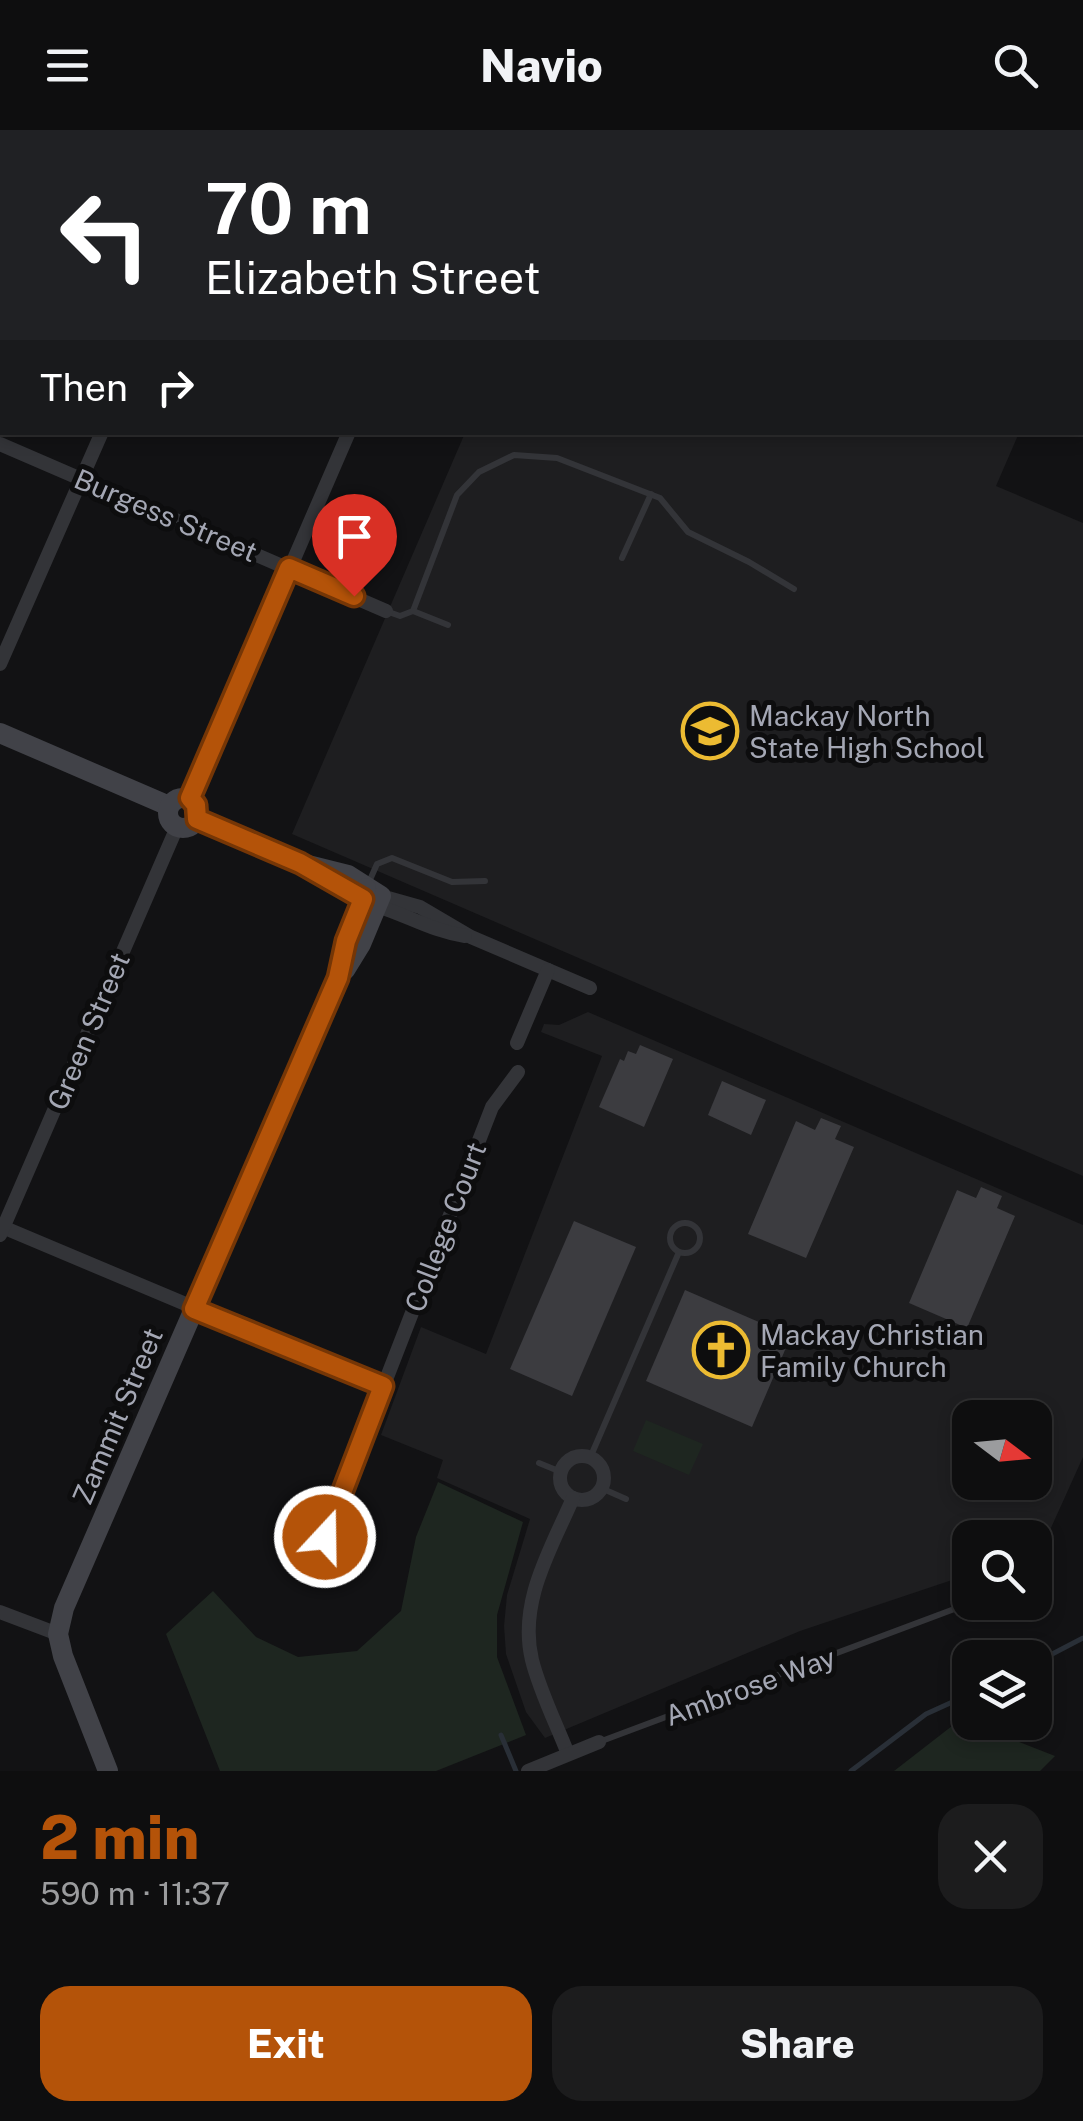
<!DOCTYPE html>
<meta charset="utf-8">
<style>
body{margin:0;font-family:"Public Sans",sans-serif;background:#1c1c1d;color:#f1f3f6;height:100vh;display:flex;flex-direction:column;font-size:38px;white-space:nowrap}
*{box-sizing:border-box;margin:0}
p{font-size:32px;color:#9b9c9e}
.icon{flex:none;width:55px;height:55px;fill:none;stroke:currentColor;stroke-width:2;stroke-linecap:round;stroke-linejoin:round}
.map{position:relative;height:1641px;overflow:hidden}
.side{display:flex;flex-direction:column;background:#0e0e0f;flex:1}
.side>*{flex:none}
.top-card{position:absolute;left:0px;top:0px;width:1085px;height:305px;box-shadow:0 5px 15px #0003,0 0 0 2px #2e2e2f;background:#202124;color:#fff;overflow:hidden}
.needle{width:65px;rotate:106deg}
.controls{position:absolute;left:952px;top:1270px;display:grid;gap:20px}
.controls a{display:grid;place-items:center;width:100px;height:100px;border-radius:20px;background:#0e0e0f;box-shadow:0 5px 15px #0003,0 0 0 2px #2e2e2f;font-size:50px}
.pin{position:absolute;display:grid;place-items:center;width:85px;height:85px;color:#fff;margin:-102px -42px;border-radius:50% 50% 50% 0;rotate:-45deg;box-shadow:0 0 10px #0007}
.pin .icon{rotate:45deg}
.me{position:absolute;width:110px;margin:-55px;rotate:21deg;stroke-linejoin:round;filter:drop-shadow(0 0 8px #0008)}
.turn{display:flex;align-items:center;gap:35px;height:210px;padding:0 40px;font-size:45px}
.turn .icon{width:130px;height:130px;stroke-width:2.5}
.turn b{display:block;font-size:70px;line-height:85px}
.then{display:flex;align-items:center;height:95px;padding:0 40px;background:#0003;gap:20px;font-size:38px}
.round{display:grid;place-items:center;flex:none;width:105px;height:105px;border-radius:30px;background:#1c1c1d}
.summary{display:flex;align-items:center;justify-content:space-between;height:170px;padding:0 40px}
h1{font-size:60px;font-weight:800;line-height:75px;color:#b45309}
.cta{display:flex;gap:20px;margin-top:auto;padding:20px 40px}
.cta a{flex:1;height:115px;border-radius:30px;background:#b45309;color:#fff;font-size:40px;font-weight:800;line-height:115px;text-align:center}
.cta a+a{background:#1c1c1d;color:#f1f3f6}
header{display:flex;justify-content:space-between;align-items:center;height:130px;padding:0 40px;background:#0e0e0f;font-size:45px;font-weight:800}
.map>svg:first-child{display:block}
</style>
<header><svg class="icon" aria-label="menu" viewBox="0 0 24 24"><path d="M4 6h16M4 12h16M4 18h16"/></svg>Navio<svg class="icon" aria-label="search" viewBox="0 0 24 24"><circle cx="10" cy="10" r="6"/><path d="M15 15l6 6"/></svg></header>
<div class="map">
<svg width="1083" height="1641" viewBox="0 0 1083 1641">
<rect width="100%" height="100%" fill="#121214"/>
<g fill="#1e1e20" fill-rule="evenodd">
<polygon points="944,0 1083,0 1083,157 1082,2 943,2"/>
<polygon points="465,303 1019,303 996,356 1083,393 1083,1046 292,704"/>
<path d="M588 882 1083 1095V1327L1041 1420 1035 1422V1408H970V1444L800 1501 545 1608 526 1582 506 1524 504 1496 507 1465 530 1389 437 1348 443 1330 381 1305 421 1197 486 1224 602 926 541 902 544 894 559 895ZM970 1288H1035V1352H970Z"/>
</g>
<g fill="#1e2620">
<polygon points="646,1290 703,1314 689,1345 633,1321"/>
<polygon points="438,1352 523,1392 497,1485 497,1527 526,1605 436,1641 220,1641 166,1504 213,1461 256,1507 298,1527 357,1521 401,1481 416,1407"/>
<polygon points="961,1589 1055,1626 1040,1641 894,1641"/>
</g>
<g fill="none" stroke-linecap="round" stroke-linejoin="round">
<g stroke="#292f37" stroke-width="5">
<polyline points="1035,1533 1083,1508"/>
<polyline points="501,1605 516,1641"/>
<polyline points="851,1641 926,1584 970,1564"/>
</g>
</g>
<g fill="#3c3c40">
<polygon points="640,915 673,929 644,997 599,977 620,929 624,931 628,921 636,924"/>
<polygon points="722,951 766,970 751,1005 708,985"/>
<polygon points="821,988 841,996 835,1009 854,1017 806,1128 748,1104 796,991 815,1000"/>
<polygon points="981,1057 1002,1066 997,1078 1015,1086 967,1198 909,1173 957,1060 976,1068"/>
<polygon points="574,1091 636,1117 572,1266 510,1239"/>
<polygon points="685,1160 791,1206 752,1297 646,1251"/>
</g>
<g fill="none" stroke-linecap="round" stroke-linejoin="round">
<g stroke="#333438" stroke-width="6">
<polyline points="622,428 651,364"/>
<polyline points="386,481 400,486 413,481 457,365 479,342 514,325 557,328 660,368 688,402 749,432 794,459"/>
<polyline points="413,481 448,495"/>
<polyline points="369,752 377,734 392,728 452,752 485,751"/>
<circle cx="685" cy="1108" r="15"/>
<polyline points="590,1328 679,1122"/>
<polyline points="539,1333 561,1342"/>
<polyline points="601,1358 626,1369"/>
<polyline points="599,1612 973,1472"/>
</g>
<g stroke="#333438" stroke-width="14">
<polyline points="613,0 613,2"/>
<polyline points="238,2 239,0"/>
<polyline points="846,2 847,0"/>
<polyline points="0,13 2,7"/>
<polyline points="0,314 386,481"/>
<polyline points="0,534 102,302"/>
<polyline points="190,669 349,302"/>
<polyline points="381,766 420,777 471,807 590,858"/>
<path d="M377 776C409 786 432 801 465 806"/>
<polyline points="517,913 548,840"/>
<polyline points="0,1096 383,1257"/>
<polyline points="0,1105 177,697"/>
<circle cx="582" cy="1348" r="22"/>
<polyline points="319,1436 328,1399 492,977 518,942"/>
<polyline points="0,1482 58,1504"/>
<path d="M568 1624C556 1593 540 1562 532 1530 518 1472 551 1419 573 1368"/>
<polyline points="528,1641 599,1612"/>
</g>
<g stroke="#414248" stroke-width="20">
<polyline points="0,603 169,676"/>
<circle cx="183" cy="683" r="15"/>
<polyline points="197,689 300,733 348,745 381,766 361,814 345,840"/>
<polyline points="108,1641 63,1526 58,1504 64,1478 338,848 348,803 366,758"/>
</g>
</g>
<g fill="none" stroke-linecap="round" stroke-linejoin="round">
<g stroke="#753606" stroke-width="25">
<polyline id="route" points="325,1407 383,1256 194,1179 338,848 346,811 363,769 300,733 197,689 196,675 190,668 289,438 354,466"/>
</g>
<use href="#route" stroke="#b45309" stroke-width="18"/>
</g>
<defs>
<g id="school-ring" transform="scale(2.875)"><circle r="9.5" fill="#0d0d0e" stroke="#ecbb32" stroke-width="1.5"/><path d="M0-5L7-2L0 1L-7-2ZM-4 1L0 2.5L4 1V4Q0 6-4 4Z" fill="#ecbb32"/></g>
<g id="church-ring" transform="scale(2.875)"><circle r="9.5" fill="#0d0d0e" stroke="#ecbb32" stroke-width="1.5"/><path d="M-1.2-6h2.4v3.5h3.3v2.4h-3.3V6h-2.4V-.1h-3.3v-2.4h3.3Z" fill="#ecbb32"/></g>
</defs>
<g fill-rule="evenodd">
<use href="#school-ring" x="710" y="601"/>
<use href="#church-ring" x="721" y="1220"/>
</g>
<g text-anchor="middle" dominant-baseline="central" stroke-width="10" stroke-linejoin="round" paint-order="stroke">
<g font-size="28" fill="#a4a7b4" stroke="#0d0d0e">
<text transform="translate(166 385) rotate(23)">Burgess Street</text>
<text transform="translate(88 901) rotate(-67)">Green Street</text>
<text transform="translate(445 1097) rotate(-69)">College Court</text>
<text transform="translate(117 1286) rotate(-67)">Zammit Street</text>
<text transform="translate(750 1556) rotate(-20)">Ambrose Way</text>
</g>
<g font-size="28" fill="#a4a7b4" stroke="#0d0d0e" text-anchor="start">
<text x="749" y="585">Mackay North<tspan x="749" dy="32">State High School</tspan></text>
<text x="760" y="1204">Mackay Christian<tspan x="760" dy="32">Family Church</tspan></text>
</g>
</g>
</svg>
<div class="controls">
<a><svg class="needle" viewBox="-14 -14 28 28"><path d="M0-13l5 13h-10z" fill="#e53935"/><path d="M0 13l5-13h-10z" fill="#9b9c9e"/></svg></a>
<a><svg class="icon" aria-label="search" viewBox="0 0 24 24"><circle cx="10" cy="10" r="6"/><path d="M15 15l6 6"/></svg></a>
<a><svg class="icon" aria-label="layers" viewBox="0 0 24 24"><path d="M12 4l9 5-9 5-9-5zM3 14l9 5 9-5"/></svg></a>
</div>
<div class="pin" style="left:354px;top:466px;background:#d93025"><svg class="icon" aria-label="arrive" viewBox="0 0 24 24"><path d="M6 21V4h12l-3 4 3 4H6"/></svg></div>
<svg class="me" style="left:325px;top:1407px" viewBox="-20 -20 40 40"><circle r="17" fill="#b45309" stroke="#fff" stroke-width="3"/><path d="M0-11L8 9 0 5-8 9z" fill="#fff"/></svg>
<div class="top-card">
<div class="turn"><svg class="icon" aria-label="left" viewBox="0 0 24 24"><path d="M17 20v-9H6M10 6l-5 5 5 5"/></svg><div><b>70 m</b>Elizabeth Street</div></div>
<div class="then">Then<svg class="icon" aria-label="right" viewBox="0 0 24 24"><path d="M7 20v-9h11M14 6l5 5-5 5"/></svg></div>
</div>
</div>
<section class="side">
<div class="summary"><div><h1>2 min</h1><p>590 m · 11:37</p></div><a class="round"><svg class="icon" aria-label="close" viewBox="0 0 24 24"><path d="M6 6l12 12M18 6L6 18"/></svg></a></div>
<div class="cta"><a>Exit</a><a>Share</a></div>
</section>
